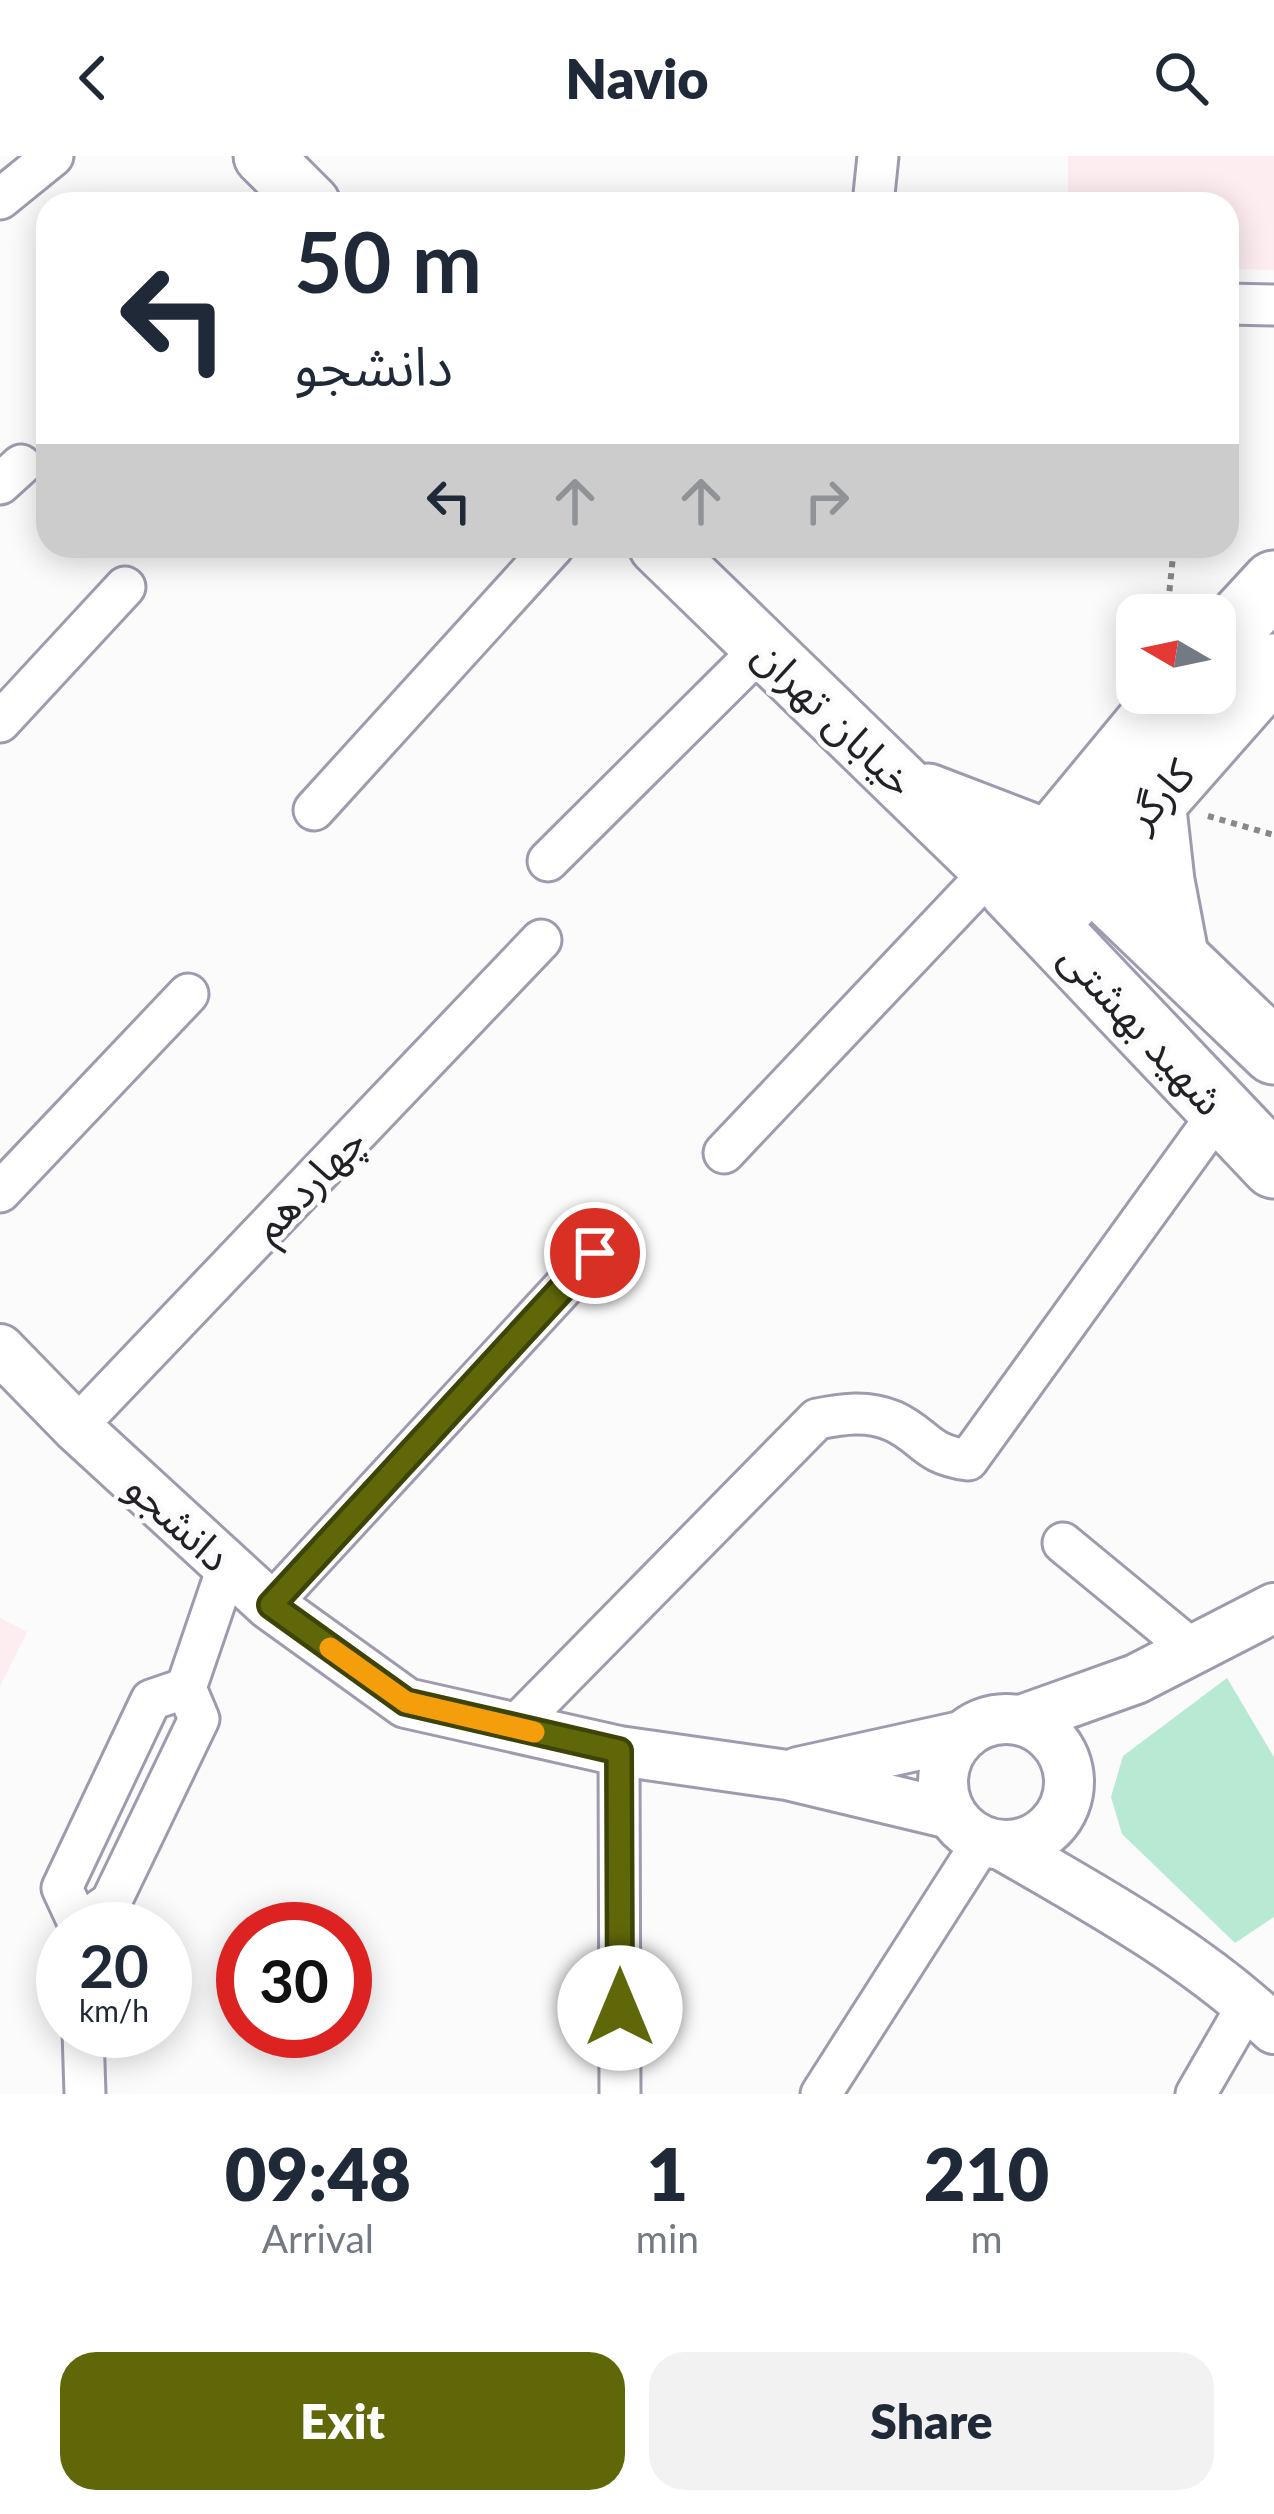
<!DOCTYPE html>
<meta charset="utf-8">
<style>
body{margin:0;font-family:Lato,"Noto Sans Arabic",sans-serif;background:#f2f2f3;color:#1f2937;height:100vh;display:flex;flex-direction:column;font-size:45px;white-space:nowrap}
*{box-sizing:border-box;margin:0}
p{font-size:39px;color:#747a83}
.icon{flex:none;width:66px;height:66px;fill:none;stroke:currentColor;stroke-width:2;stroke-linecap:round;stroke-linejoin:round}
.map{position:relative;height:1938px;overflow:hidden}
.sheet{display:flex;flex-direction:column;background:#fff;flex:1}
.sheet>*{flex:none}
.hud{position:absolute;left:36px;top:36px;width:1203px;height:366px;border-radius:36px;box-shadow:0 6px 30px #0003;background:#fff;color:#1f2937;overflow:hidden}
.needle{width:78px;rotate:279deg}
.fabs{position:absolute;left:1116px;top:438px;display:grid;gap:24px}
.fabs a{display:grid;place-items:center;width:120px;height:120px;border-radius:24px;background:#fff;box-shadow:0 6px 30px #0003;font-size:60px}
.speed{position:absolute;left:36px;top:1746px;display:flex;gap:24px;font-size:60px;font-weight:700;text-align:center}
.speed>*{display:grid;place-content:center;width:156px;height:156px;border-radius:50%;background:#fff;box-shadow:0 6px 30px #0003;line-height:1}
.speed small{font-size:30px;font-weight:400}
.speed .limit{border:18px solid #d22;background:#fff;color:#111}
.pin{position:absolute;display:grid;place-items:center;width:102px;height:102px;color:#fff;margin:-51px;border:6px solid #fff;border-radius:50%;box-shadow:0 3px 12px #0007}
.me{position:absolute;width:132px;margin:-66px;rotate:0deg;stroke-linejoin:round;filter:drop-shadow(0 0 9px #0008)}
.turn{display:flex;align-items:center;gap:42px;height:252px;padding:0 60px;font-size:54px}
.turn .icon{width:156px;height:156px;stroke-width:2.5}
.turn b{display:block;font-size:84px;line-height:102px}
.lanes{display:flex;align-items:center;height:114px;padding:0 60px;background:#0003;justify-content:center;gap:60px;direction:ltr}
.lanes .off{opacity:.35}
.eta{display:flex;justify-content:space-evenly;align-items:center;height:204px;text-align:center}
.eta b{font-size:72px;font-weight:800;line-height:84px}
.action{display:flex;gap:24px;margin-top:auto;padding:24px 60px}
.action a{flex:1;height:138px;border-radius:36px;background:#606709;color:#fff;font-size:48px;font-weight:800;line-height:138px;text-align:center}
.action a+a{background:#f2f2f3;color:#1f2937}
header{display:flex;justify-content:space-between;align-items:center;height:156px;padding:0 60px;background:#fff;font-size:54px;font-weight:800}
.map>svg:first-child{display:block}
</style>
<header><svg class="icon" aria-label="back" viewBox="0 0 24 24"><path d="M15 5l-7 7 7 7"/></svg>Navio<svg class="icon" aria-label="search" viewBox="0 0 24 24"><circle cx="10" cy="10" r="6"/><path d="M15 15l6 6"/></svg></header>
<div class="map">
<svg width="1274" height="1938" viewBox="0 0 1274 1938">
<rect width="100%" height="100%" fill="#fbfbfb"/>
<polygon fill="#fdedf1" points="1068,0 1274,0 1274,114 1227,113 1227,48 1068,48"/>
<polygon fill="#fdedf0" points="0,1462 27,1476 0,1530"/>
<polygon fill="#b8ead3" points="1227,1522 1274,1601 1274,1761 1235,1787 1122,1678 1111,1641 1123,1600"/>
<g fill="none" stroke-linecap="round" stroke-linejoin="round">
<g stroke="#a09aaf" stroke-width="45">
<g id="minor">
<polyline points="0,43 53,0"/>
<polyline points="873,48 878,0"/>
<polyline points="1227,148 1274,149"/>
<polyline points="0,328 21,309"/>
<polyline points="0,566 125,431"/>
<polyline points="314,654 554,390"/>
<polyline points="548,705 763,491"/>
<polyline points="724,997 992,714"/>
<polyline points="0,1036 188,838"/>
<polyline points="76,1271 541,784"/>
<polyline points="1063,1387 1194,1495"/>
<polyline points="270,1449 595,1097"/>
<path d="M513 1572 817 1263C843 1258 867 1254 893 1265 926 1280 924 1298 968 1304L1220 955"/>
<polyline points="619,1595 620,1938"/>
<polyline points="80,1768 111,1746 199,1563 186,1532 228,1409"/>
<polyline points="81,1773 62,1732 151,1544 186,1532"/>
<polyline points="83,1875 85,1938"/>
<polyline points="821,1938 982,1686"/>
<polyline points="1196,1938 1248,1848"/>
</g>
</g>
<g stroke="#a09aaf" stroke-width="54">
<g id="tertiary">
<polyline points="0,1193 76,1271 270,1449 406,1547 619,1595 787,1619 950,1658"/>
<circle cx="1006" cy="1626" r="63"/>
<polyline points="1024,1563 1136,1523 1274,1452"/>
<polyline points="798,1616 961,1580"/>
<path d="M1005 1691C1097 1744 1197 1799 1274 1873"/>
</g>
</g>
<g stroke="#a09aaf" stroke-width="63">
<g id="secondary">
<polyline points="263,0 311,48"/>
<polyline points="658,390 1011,733"/>
<polyline points="928,637 1053,685"/>
</g>
</g>
<g stroke="#a09aaf" stroke-width="69">
<g id="primary">
<polyline points="1215,491 1274,427"/>
<polyline points="1173,537 1011,733 1274,1010"/>
<polyline points="1153,645 1162,725 1176,799"/>
<polyline points="1059,690 1274,896"/>
<polyline points="1046,769 1274,510"/>
</g>
</g>
<g stroke="#89878b" stroke-width="6" stroke-dasharray="6 6" stroke-linecap="butt">
<polyline points="1167,459 1174,390"/>
<polyline points="1208,660 1274,679"/>
</g>
<use href="#minor" stroke="#fff" stroke-width="39"/>
<use href="#tertiary" stroke="#fff" stroke-width="48"/>
<use href="#secondary" stroke="#fff" stroke-width="57"/>
<use href="#primary" stroke="#fff" stroke-width="63"/>
</g>
<g fill="none" stroke-linecap="round" stroke-linejoin="round">
<g stroke="#3e4306" stroke-width="30">
<polyline id="route" points="595,1097 271,1449 406,1546 619,1595 620,1852"/>
</g>
<use href="#route" stroke="#606709" stroke-width="21"/>
<polyline stroke="#f59e0b" stroke-width="21" points="330,1492 406,1546 534,1576"/>
</g>
<g text-anchor="middle" dominant-baseline="central" stroke-width="10" stroke-linejoin="round" paint-order="stroke">
<g font-size="42" fill="#221f27" stroke="#fbfbfb">
<text transform="translate(835 561) rotate(44)">خیابان تهران</text>
<text transform="translate(1159 638) rotate(-48)">کارگر</text>
<text transform="translate(1143 872) rotate(47)">شهید بهشتی</text>
<text transform="translate(308 1027) rotate(-46)">چهاردهم</text>
<text transform="translate(179 1365) rotate(42)">دانشجو</text>
</g>
</g>
</svg>
<div class="fabs">
<a><svg class="needle" viewBox="-14 -14 28 28"><path d="M0-13l5 13h-10z" fill="#e53935"/><path d="M0 13l5-13h-10z" fill="#747a83"/></svg></a>
</div>
<div class="speed"><div>20<small>km/h</small></div><div class="limit">30</div></div>
<div class="pin" style="left:595px;top:1097px;background:#d93025"><svg class="icon" aria-label="arrive" viewBox="0 0 24 24"><path d="M6 21V4h12l-3 4 3 4H6"/></svg></div>
<svg class="me" style="left:620px;top:1852px" viewBox="-20 -20 40 40"><circle r="19" fill="#fff"/><path d="M0-13L10 11 0 6-10 11z" fill="#606709"/></svg>
<div class="hud">
<div class="turn"><svg class="icon" aria-label="left" viewBox="0 0 24 24"><path d="M17 20v-9H6M10 6l-5 5 5 5"/></svg><div><b>50 m</b>دانشجو</div></div>
<div class="lanes"><svg class="icon" aria-label="left" viewBox="0 0 24 24"><path d="M17 20v-9H6M10 6l-5 5 5 5"/></svg><svg class="icon off" aria-label="ahead" viewBox="0 0 24 24"><path d="M12 20V5M6 11l6-6 6 6"/></svg><svg class="icon off" aria-label="ahead" viewBox="0 0 24 24"><path d="M12 20V5M6 11l6-6 6 6"/></svg><svg class="icon off" aria-label="right" viewBox="0 0 24 24"><path d="M7 20v-9h11M14 6l5 5-5 5"/></svg></div>
</div>
</div>
<section class="sheet">
<div class="eta">
<div><b>09:48</b><p>Arrival</p></div>
<div><b>1</b><p>min</p></div>
<div><b>210</b><p>m</p></div>
</div>
<div class="action"><a>Exit</a><a>Share</a></div>
</section>
